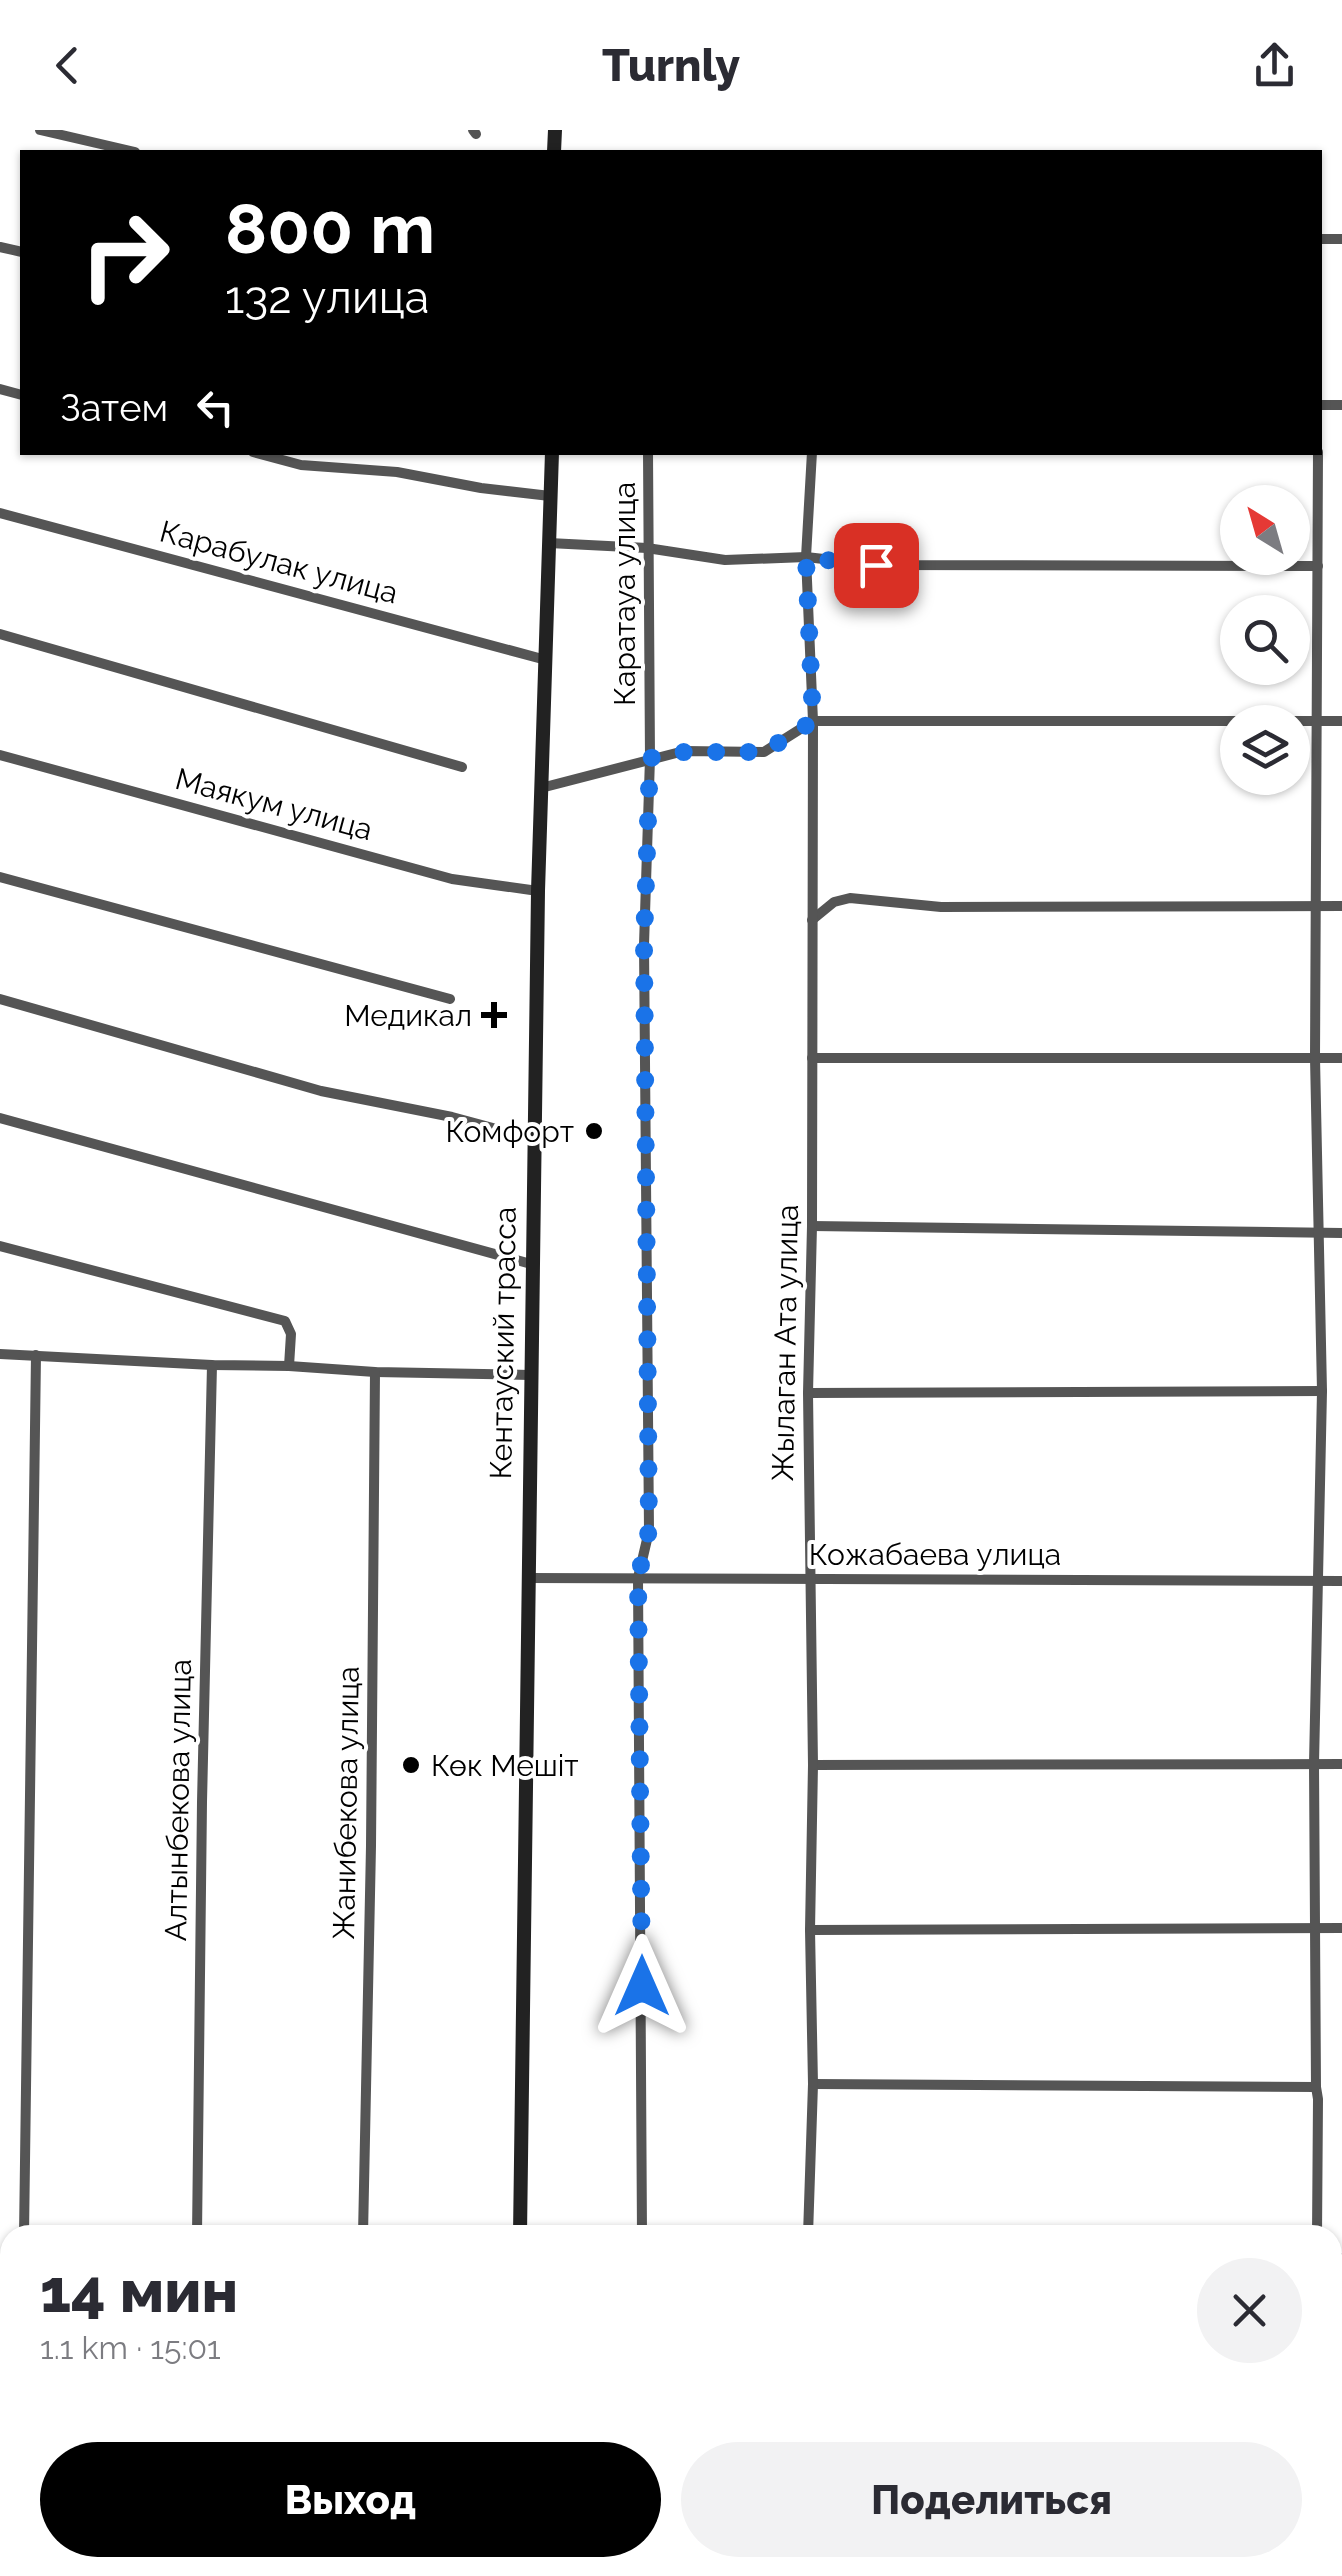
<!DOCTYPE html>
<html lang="ru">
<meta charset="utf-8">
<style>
body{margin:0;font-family:Raleway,sans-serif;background:#f2f2f3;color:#2b2b33;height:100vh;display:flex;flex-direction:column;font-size:38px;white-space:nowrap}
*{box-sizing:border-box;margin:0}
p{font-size:32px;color:#7c7c81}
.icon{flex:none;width:55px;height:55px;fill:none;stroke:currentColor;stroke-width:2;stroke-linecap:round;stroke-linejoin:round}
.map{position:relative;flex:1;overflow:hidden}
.drawer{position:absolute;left:0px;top:2095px;width:1342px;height:352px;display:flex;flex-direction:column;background:#fff;border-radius:30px 30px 0 0;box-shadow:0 2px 8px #0004}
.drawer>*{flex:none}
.hud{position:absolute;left:20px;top:20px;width:1302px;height:305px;border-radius:0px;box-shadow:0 2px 8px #0004;background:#000;color:#fff;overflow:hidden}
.needle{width:65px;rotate:323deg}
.fabs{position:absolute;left:1220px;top:355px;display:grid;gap:20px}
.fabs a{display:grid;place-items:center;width:90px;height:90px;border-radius:50%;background:#fff;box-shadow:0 2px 8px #0004;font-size:50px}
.pin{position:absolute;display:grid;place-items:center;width:85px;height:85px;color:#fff;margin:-42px;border-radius:20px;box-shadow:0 5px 15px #0006}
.me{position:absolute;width:110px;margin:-55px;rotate:0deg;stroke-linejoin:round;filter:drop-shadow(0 0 8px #0008)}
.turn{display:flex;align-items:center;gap:35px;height:210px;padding:0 40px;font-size:45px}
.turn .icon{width:130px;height:130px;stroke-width:2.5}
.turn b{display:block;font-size:70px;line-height:85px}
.then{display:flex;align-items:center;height:95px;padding:0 40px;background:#0003;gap:20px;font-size:38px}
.round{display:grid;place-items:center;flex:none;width:105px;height:105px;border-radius:52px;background:#f2f2f3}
.summary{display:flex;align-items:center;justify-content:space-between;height:170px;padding:0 40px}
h1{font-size:60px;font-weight:800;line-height:75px}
.action{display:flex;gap:20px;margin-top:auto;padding:20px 40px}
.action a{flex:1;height:115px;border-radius:60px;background:#000;color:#fff;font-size:40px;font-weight:800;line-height:115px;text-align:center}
.action a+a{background:#f2f2f3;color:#2b2b33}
header{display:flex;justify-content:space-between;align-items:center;height:130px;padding:0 40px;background:#fff;font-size:45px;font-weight:800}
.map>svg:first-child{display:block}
</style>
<header><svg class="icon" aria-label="back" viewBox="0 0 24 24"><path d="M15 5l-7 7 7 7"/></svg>Turnly<svg class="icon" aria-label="share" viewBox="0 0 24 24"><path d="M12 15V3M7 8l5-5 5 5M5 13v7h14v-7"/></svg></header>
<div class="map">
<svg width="1342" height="2446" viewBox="0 0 1342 2446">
<rect width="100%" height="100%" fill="#fff"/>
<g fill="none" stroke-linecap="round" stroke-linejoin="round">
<g stroke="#555" stroke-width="10">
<polyline points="40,0 135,22"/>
<polyline points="473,0 476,4"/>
<polyline points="1320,109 1342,109"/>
<polyline points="0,117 22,122"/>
<polyline points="0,259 22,265"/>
<polyline points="1320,275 1342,275"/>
<polyline points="253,322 301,335 397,342 481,358 550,366"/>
<polyline points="0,383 546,530"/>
<polyline points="549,413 647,418 725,430 806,427 876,435 1318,436"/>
<polyline points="0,504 462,637"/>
<polyline points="0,625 452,749 538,761"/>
<polyline points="541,658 684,621 764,622 813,591 1342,591"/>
<polyline points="0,747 450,869"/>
<polyline points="812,790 834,772 850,768 941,777 1342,776"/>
<polyline points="0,869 321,961 452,987 534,1009"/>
<polyline points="812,928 1342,928"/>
<polyline points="0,988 531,1134"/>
<polyline points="812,1096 1342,1103"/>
<polyline points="0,1116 285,1191 291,1204 289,1236"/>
<polyline points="0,1224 212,1235 289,1236 375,1242 530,1245"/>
<polyline points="808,1263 1322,1261"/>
<polyline points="527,1448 1342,1451"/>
<polyline points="813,1635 1342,1634"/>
<polyline points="810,1800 1342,1798"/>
<polyline points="813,1954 1316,1957"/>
<polyline points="24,2105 36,1225"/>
<polyline points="197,2105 202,1672 212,1235"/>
<polyline points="363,2105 371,1716 375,1242"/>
<polyline points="642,2105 638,1448 649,1401 644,815 650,628 648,322"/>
<polyline points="808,2105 813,1954 810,1800 813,1635 808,1263 812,1096 813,591 806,427 812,322"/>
<polyline points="1317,2105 1318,1969 1316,1957 1314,1634 1322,1261 1315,928 1318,322"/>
<polyline points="1332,2128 1342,2128"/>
<polyline points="1332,2304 1342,2304"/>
<polyline points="0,2427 10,2427"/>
<polyline points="286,2438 357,2442 488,2438"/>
<polyline points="1317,2438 1318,2446"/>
<polyline points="642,2446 642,2438"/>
<polyline points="806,2446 806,2438"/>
</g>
<g stroke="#222" stroke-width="14">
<polyline points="554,22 555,0"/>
<polyline points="520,2105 538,761 552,322"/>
<polyline points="520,2438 520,2446"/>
</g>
</g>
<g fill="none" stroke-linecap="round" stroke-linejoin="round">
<polyline stroke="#1a73e8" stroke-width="18" stroke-dasharray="0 32.4" points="642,1856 638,1448 649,1400 644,814 650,628 684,622 764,622 813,591 806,428 876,435"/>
</g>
<g fill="#000" stroke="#fff" stroke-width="4">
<path d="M489 870h10v10h10v10h-10v10h-10v-10h-10v-10h10z"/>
<circle cx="594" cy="1001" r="10"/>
<circle cx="411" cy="1635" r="10"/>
</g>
<g text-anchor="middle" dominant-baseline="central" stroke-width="8" stroke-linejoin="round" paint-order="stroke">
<g font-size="30" fill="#000" stroke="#fff">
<text transform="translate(279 432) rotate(15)">Карабулак улица</text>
<text transform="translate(624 464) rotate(-90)">Каратауа улица</text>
<text transform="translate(274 674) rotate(15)">Маякум улица</text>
<text transform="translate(503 1213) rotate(-89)">Кентауский трасса</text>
<text transform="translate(785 1213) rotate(-89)">Жылаган Ата улица</text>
<text x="935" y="1424">Кожабаева улица</text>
<text transform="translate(178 1670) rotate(-89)">Алтынбекова улица</text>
<text transform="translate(346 1673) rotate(-89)">Жанибекова улица</text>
</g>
<g font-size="30" fill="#000" stroke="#fff" text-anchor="end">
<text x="472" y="885">Медикал</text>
<text x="574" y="1001">Комфорт</text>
<text x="431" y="1635" text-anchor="start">Көк Мешіт</text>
</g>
</g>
</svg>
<div class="fabs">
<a><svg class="needle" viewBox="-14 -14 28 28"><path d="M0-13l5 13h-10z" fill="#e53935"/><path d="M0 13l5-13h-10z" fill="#7c7c81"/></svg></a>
<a><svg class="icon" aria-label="search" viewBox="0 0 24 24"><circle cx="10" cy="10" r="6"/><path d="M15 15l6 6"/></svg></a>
<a><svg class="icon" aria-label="layers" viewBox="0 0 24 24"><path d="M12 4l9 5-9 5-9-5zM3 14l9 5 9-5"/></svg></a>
</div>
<div class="pin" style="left:876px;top:435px;background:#d93025"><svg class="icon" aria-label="arrive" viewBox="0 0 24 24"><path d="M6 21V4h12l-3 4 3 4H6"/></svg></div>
<svg class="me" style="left:642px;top:1856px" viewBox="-20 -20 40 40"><path d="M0-17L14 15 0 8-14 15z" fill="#1a73e8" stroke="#fff" stroke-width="4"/></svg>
<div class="hud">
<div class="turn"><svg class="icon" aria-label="right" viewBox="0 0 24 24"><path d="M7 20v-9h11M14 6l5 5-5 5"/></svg><div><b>800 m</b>132 улица</div></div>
<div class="then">Затем<svg class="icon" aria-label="left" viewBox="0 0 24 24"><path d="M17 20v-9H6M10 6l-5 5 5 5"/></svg></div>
</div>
<section class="drawer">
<div class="summary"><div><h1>14 мин</h1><p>1.1 km · 15:01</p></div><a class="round"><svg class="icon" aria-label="close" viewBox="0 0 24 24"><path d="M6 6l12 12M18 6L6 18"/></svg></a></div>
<div class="action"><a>Выход</a><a>Поделиться</a></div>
</section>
</div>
